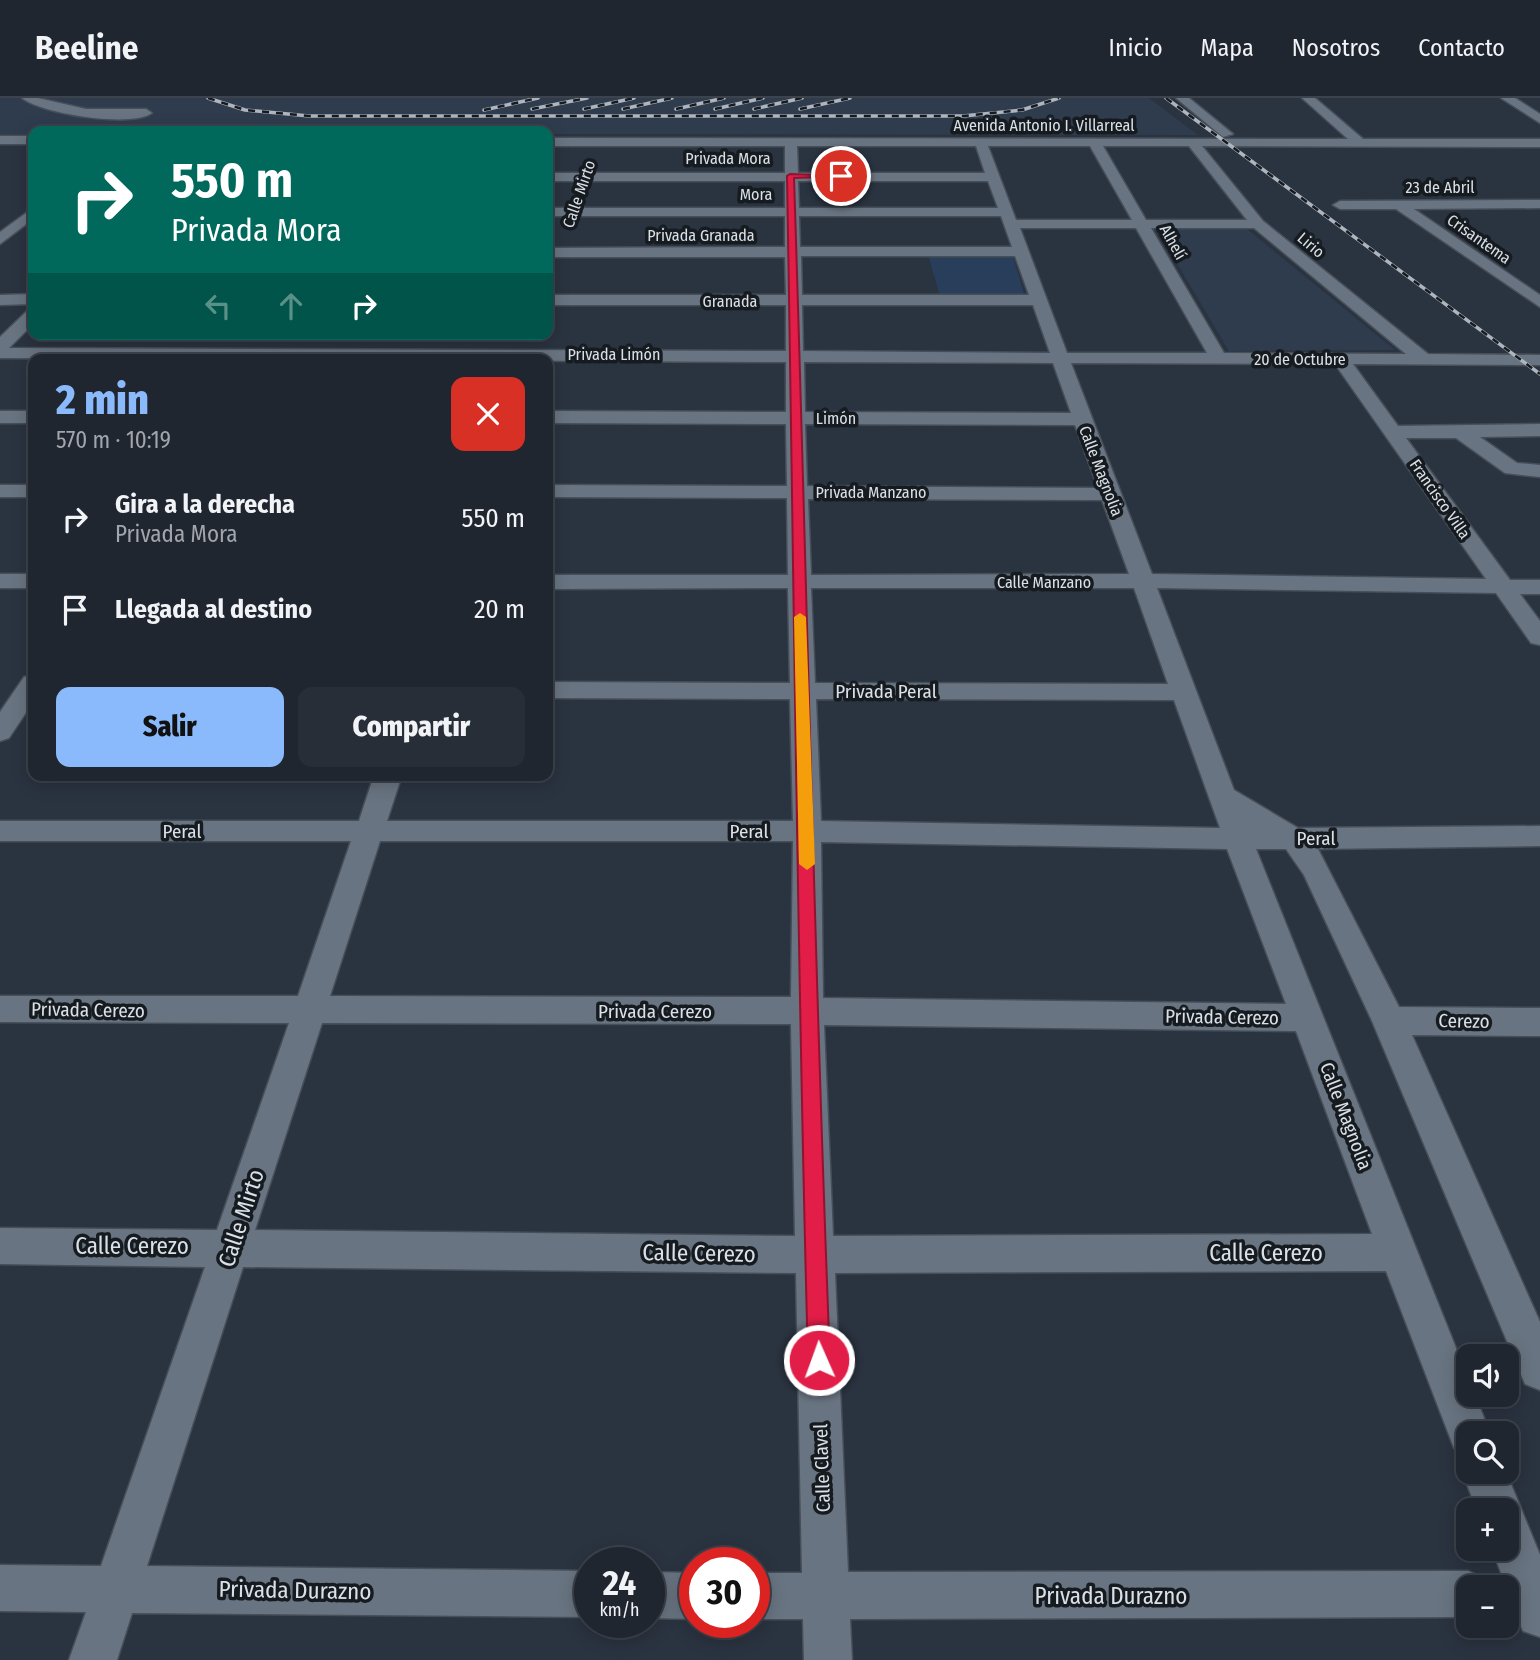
<!DOCTYPE html>
<html lang="es">
<meta charset="utf-8">
<style>
body{margin:0;font-family:"Fira Sans Condensed",sans-serif;background:#282e38;color:#f1f3f6;height:100vh;display:flex;flex-direction:column;font-size:26px;white-space:nowrap}
*{box-sizing:border-box;margin:0}
p{font-size:23px;color:#a2a5ab}
.icon{flex:none;width:38px;height:38px;fill:none;stroke:currentColor;stroke-width:2;stroke-linecap:round;stroke-linejoin:round}
.map{position:relative;flex:1;overflow:hidden}
.drawer{position:absolute;left:28px;top:256px;width:525px;height:427px;display:flex;flex-direction:column;background:#202630;border-radius:14px;box-shadow:0 4px 18px #0003,0 0 0 2px #3d434c}
.drawer>*{flex:none}
.banner{position:absolute;left:28px;top:28px;width:525px;height:214px;border-radius:14px;box-shadow:0 4px 18px #0003,0 0 0 2px #3d434c;background:#00695c;color:#fff;overflow:hidden}
.tools{position:absolute;left:1456px;top:1246px;display:grid;gap:14px}
.tools a{display:grid;place-items:center;width:63px;height:63px;border-radius:14px;background:#202630;box-shadow:0 4px 18px #0003,0 0 0 2px #3d434c;font-size:35px}
.speed{position:absolute;left:574px;top:1449px;display:flex;gap:14px;font-size:35px;font-weight:700;text-align:center}
.speed>*{display:grid;place-content:center;width:91px;height:91px;border-radius:50%;background:#202630;box-shadow:0 4px 18px #0003,0 0 0 2px #3d434c;line-height:1}
.speed small{font-size:18px;font-weight:400}
.speed .limit{border:10px solid #d22;background:#fff;color:#111}
.pin{position:absolute;display:grid;place-items:center;width:60px;height:60px;color:#fff;margin:-30px;border:4px solid #fff;border-radius:50%;box-shadow:0 2px 7px #0007}
.me{position:absolute;width:77px;margin:-38px;rotate:358deg;stroke-linejoin:round;filter:drop-shadow(0 0 5px #0008)}
.turn{display:flex;align-items:center;gap:24px;height:147px;padding:0 28px;font-size:32px}
.turn .icon{width:91px;height:91px;stroke-width:2.5}
.turn b{display:block;font-size:49px;line-height:60px}
.lanes{display:flex;align-items:center;height:66px;padding:0 28px;background:#0003;justify-content:center;gap:35px;direction:ltr}
.lanes .off{opacity:.35}
.round{display:grid;place-items:center;flex:none;width:74px;height:74px;border-radius:14px;background:#282e38}
.summary{display:flex;align-items:center;justify-content:space-between;height:119px;padding:0 28px}
h1{font-size:42px;font-weight:800;line-height:52px;color:#8abafc}
.action{display:flex;gap:14px;margin-top:auto;padding:14px 28px}
.action a{flex:1;height:80px;border-radius:14px;background:#8abafc;color:#111;font-size:28px;font-weight:800;line-height:80px;text-align:center}
.action a+a{background:#282e38;color:#f1f3f6}
ul{padding:0;list-style:none}
li{display:flex;align-items:center;gap:21px;height:91px;padding:0 28px}
li div{flex:1}
li b{display:block;font-size:26px}
li em{font-style:normal}
header{display:flex;align-items:center;gap:42px;box-sizing:border-box;height:98px;padding:0 35px;background:#202630;border-bottom:2px solid #3d434c}
header strong{font-size:33px}
nav{display:flex;gap:38px;margin-inline-start:auto;font-size:24px}
.map>svg:first-child{display:block}
</style>
<header>
<strong>Beeline</strong>
<nav><a>Inicio</a><a>Mapa</a><a>Nosotros</a><a>Contacto</a></nav>
</header>
<div class="map">
<svg width="1540" height="1562" viewBox="0 0 1540 1562">
<rect width="100%" height="100%" fill="#2a3340"/>
<g fill="#2f3c4e">
<polygon points="0,0 1149,0 1198,37 548,36 548,33 33,33 33,36 0,36"/>
<polygon points="1156,130 1247,131 1395,252 1229,253"/>
</g>
<polygon fill="#293e5a" points="928,157 1013,158 1024,196 940,198"/>
<g fill="none" stroke-linecap="round" stroke-linejoin="round">
<g stroke="#464e58" stroke-width="3">
<g id="minor">
<path d="M22 0H38L86 11H146L152 15C132 30 42 16 22 0Z"/>
<polygon points="1176,0 1189,0 1233,36 1223,39"/>
<path d="M1302 0H1315L1363 41H1540V49L1202 48 1263 123 1428 256 1540 257V267L1353 266 1398 328 1540 326V338L1480 339 1517 365 1540 367V379L1505 375 1456 340H1406L1510 482H1540V496H1520L1540 523V547L1531 545 1496 495 1157 490 1234 692 1298 730 1540 728V748L1318 751 1399 909 1540 910V938L1412 937 1540 1224V1292L1525 1286 1372 923 1304 777 1286 751H1256L1468 1280V1297H1475L1490 1335H1468V1356L1454 1350 1386 1173 835 1175 848 1474 1468 1473 1484 1480 1488 1489H1468V1519L850 1521 852 1562H804L803 1521H754V1475H802L796 1175 243 1169 147 1468 590 1473V1519L132 1515 117 1562H69L86 1514 0 1513V1467L101 1468 205 1169 0 1166V1130L217 1132 289 925 0 924V898H298L351 743H0V723H359L374 677H402L387 723H793L790 601 548 600V584L790 585 788 490 548 491V477H788L787 400 548 399V387L787 388 786 326 548 325V313L786 314V264L0 260V239L27 213 33 212V226L9 250 786 253V207H548V197H786L785 159H548V150L785 149V118H548V110H785V83H548V75H785V48H548V40L1348 41ZM797 48H976L985 75H798ZM988 48H1090L1132 122H1016ZM1103 48H1189L1247 122H1146ZM798 83H988L998 110H799ZM799 118H1001L1012 149H800ZM1020 130H1136L1207 255H1067ZM1151 130H1254L1406 256 1224 255ZM801 158H1015L1029 197H802ZM802 207H1033L1050 255 803 253ZM804 264 1053 265 1071 315 805 314ZM1071 265 1335 266 1486 481 1152 476ZM805 326 1075 327 1098 390 807 388ZM808 401 1102 402 1129 476 811 477ZM811 490H1134L1168 586 815 585ZM816 601 1174 602 1220 730 821 723ZM380 743H793L791 899 330 898ZM821 744 1227 751 1286 906 823 900ZM322 925 791 926 795 1138 255 1132ZM824 927 1296 933 1372 1136 833 1138Z"/>
<polygon points="1501,0 1515,0 1540,16 1540,25"/>
<rect x="0" y="38" width="33" height="8"/>
<polygon points="1540,102 1540,110 1414,111 1540,197 1540,209 1396,111 1340,111 1333,107 1340,103"/>
<polygon points="33,110 33,121 0,146 0,134"/>
<polygon points="33,196 33,206 0,207 0,197"/>
<rect x="0" y="313" width="33" height="12"/>
<rect x="0" y="387" width="33" height="12"/>
<rect x="0" y="476" width="33" height="14"/>
<polygon points="33,577 33,604 9,640 0,643 0,614 24,579"/>
<polygon points="1468,1359 1468,1374 1506,1374 1540,1457 1540,1539 1523,1533 1492,1451 1507,1451 1507,1412 1477,1412 1462,1374"/>
<polygon points="649,1474 695,1475 695,1521 649,1520"/>
</g>
</g>
<use href="#minor" fill="#697482" fill-rule="evenodd"/>
<g stroke="#aeb5be" stroke-width="3.5">
<g id="rail">
<polyline points="208,0 245,12 309,18 963,18 1022,12 1059,0"/>
<polyline points="1166,0 1540,276"/>
<polyline points="532,11 587,0"/>
<polyline points="584,11 634,0"/>
<polyline points="623,11 672,0"/>
<polyline points="676,11 724,0"/>
<polyline points="715,11 763,0"/>
<polyline points="754,11 802,0"/>
<polyline points="800,11 850,0"/>
<polyline points="484,12 538,0"/>
</g>
</g>
<use href="#rail" stroke="#161b20" stroke-width="2.5" stroke-dasharray="7" stroke-linecap="butt"/>
</g>
<path fill="#e11d48" stroke="#92132f" stroke-width="2" d="M790 76 844 78 794 80C807 474 814 868 830 1262L827 1270 819 1273 811 1270 808 1262C797 867 794 473 787 78Z"/>
<polygon fill="#f59e0b" points="800,515 806,519 815,766 807,772 799,766 794,519"/>
<g text-anchor="middle" dominant-baseline="central" stroke-width="7" stroke-linejoin="round" paint-order="stroke">
<g font-size="16" fill="#dae0e8" stroke="#161b20">
<text x="1044" y="27">Avenida Antonio I. Villarreal</text>
<text x="728" y="60">Privada Mora</text>
<text x="1440" y="89">23 de Abril</text>
<text transform="translate(579 96) rotate(-71)">Calle Mirto</text>
<text x="756" y="96">Mora</text>
<text x="701" y="137">Privada Granada</text>
<text transform="translate(1479 141) rotate(35)">Crisantema</text>
<text transform="translate(1173 144) rotate(61)">Alhelí</text>
<text transform="translate(1311 147) rotate(40)">Lirio</text>
<text x="730" y="203">Granada</text>
<text x="614" y="256">Privada Limón</text>
<text x="1300" y="261">20 de Octubre</text>
<text x="836" y="320">Limón</text>
<text transform="translate(1101 373) rotate(69)">Calle Magnolia</text>
<text x="871" y="394">Privada Manzano</text>
<text transform="translate(1440 401) rotate(55)">Francisco Villa</text>
<text x="1044" y="484">Calle Manzano</text>
</g>
<g font-size="19" fill="#dae0e8" stroke="#161b20">
<text x="886" y="593">Privada Peral</text>
<text x="182" y="733">Peral</text>
<text x="749" y="733">Peral</text>
<text x="1316" y="740">Peral</text>
<text transform="translate(88 912) rotate(1)">Privada Cerezo</text>
<text x="655" y="913">Privada Cerezo</text>
<text transform="translate(1222 919) rotate(1)">Privada Cerezo</text>
<text transform="translate(1464 923) rotate(1)">Cerezo</text>
<text transform="translate(1346 1018) rotate(69)">Calle Magnolia</text>
<text transform="translate(822 1370) rotate(-92)">Calle Clavel</text>
</g>
<g font-size="23" fill="#dae0e8" stroke="#161b20">
<text transform="translate(241 1120) rotate(-72)">Calle Mirto</text>
<text x="132" y="1148">Calle Cerezo</text>
<text transform="translate(699 1155) rotate(1)">Calle Cerezo</text>
<text x="1266" y="1155">Calle Cerezo</text>
<text transform="translate(295 1492) rotate(1)">Privada Durazno</text>
<text x="1111" y="1498">Privada Durazno</text>
</g>
</g>
</svg>
<div class="tools">
<a><svg class="icon" aria-label="sound" viewBox="0 0 24 24"><path d="M4 9h4l5-4v14l-5-4H4zM17 9q2 3 0 6"/></svg></a>
<a><svg class="icon" aria-label="search" viewBox="0 0 24 24"><circle cx="10" cy="10" r="6"/><path d="M15 15l6 6"/></svg></a>
<a>+</a>
<a>−</a>
</div>
<div class="speed"><div>24<small>km/h</small></div><div class="limit">30</div></div>
<div class="pin" style="left:841px;top:78px;background:#d93025"><svg class="icon" aria-label="arrive" viewBox="0 0 24 24"><path d="M6 21V4h12l-3 4 3 4H6"/></svg></div>
<svg class="me" style="left:819px;top:1262px" viewBox="-20 -20 40 40"><circle r="17" fill="#e11d48" stroke="#fff" stroke-width="3"/><path d="M0-11L8 9 0 5-8 9z" fill="#fff"/></svg>
<div class="banner">
<div class="turn"><svg class="icon" aria-label="right" viewBox="0 0 24 24"><path d="M7 20v-9h11M14 6l5 5-5 5"/></svg><div><b>550 m</b>Privada Mora</div></div>
<div class="lanes"><svg class="icon off" aria-label="left" viewBox="0 0 24 24"><path d="M17 20v-9H6M10 6l-5 5 5 5"/></svg><svg class="icon off" aria-label="ahead" viewBox="0 0 24 24"><path d="M12 20V5M6 11l6-6 6 6"/></svg><svg class="icon" aria-label="right" viewBox="0 0 24 24"><path d="M7 20v-9h11M14 6l5 5-5 5"/></svg></div>
</div>
<section class="drawer">
<div class="summary"><div><h1>2 min</h1><p>570 m · 10:19</p></div><a class="round" style="background:#d93025;color:#fff"><svg class="icon" aria-label="close" viewBox="0 0 24 24"><path d="M6 6l12 12M18 6L6 18"/></svg></a></div>
<ul>
<li><svg class="icon" aria-label="right" viewBox="0 0 24 24"><path d="M7 20v-9h11M14 6l5 5-5 5"/></svg><div><b>Gira a la derecha</b><p>Privada Mora</p></div><em>550 m</em></li>
<li><svg class="icon" aria-label="arrive" viewBox="0 0 24 24"><path d="M6 21V4h12l-3 4 3 4H6"/></svg><div><b>Llegada al destino</b></div><em>20 m</em></li>
</ul>
<div class="action"><a>Salir</a><a>Compartir</a></div>
</section>
</div>
